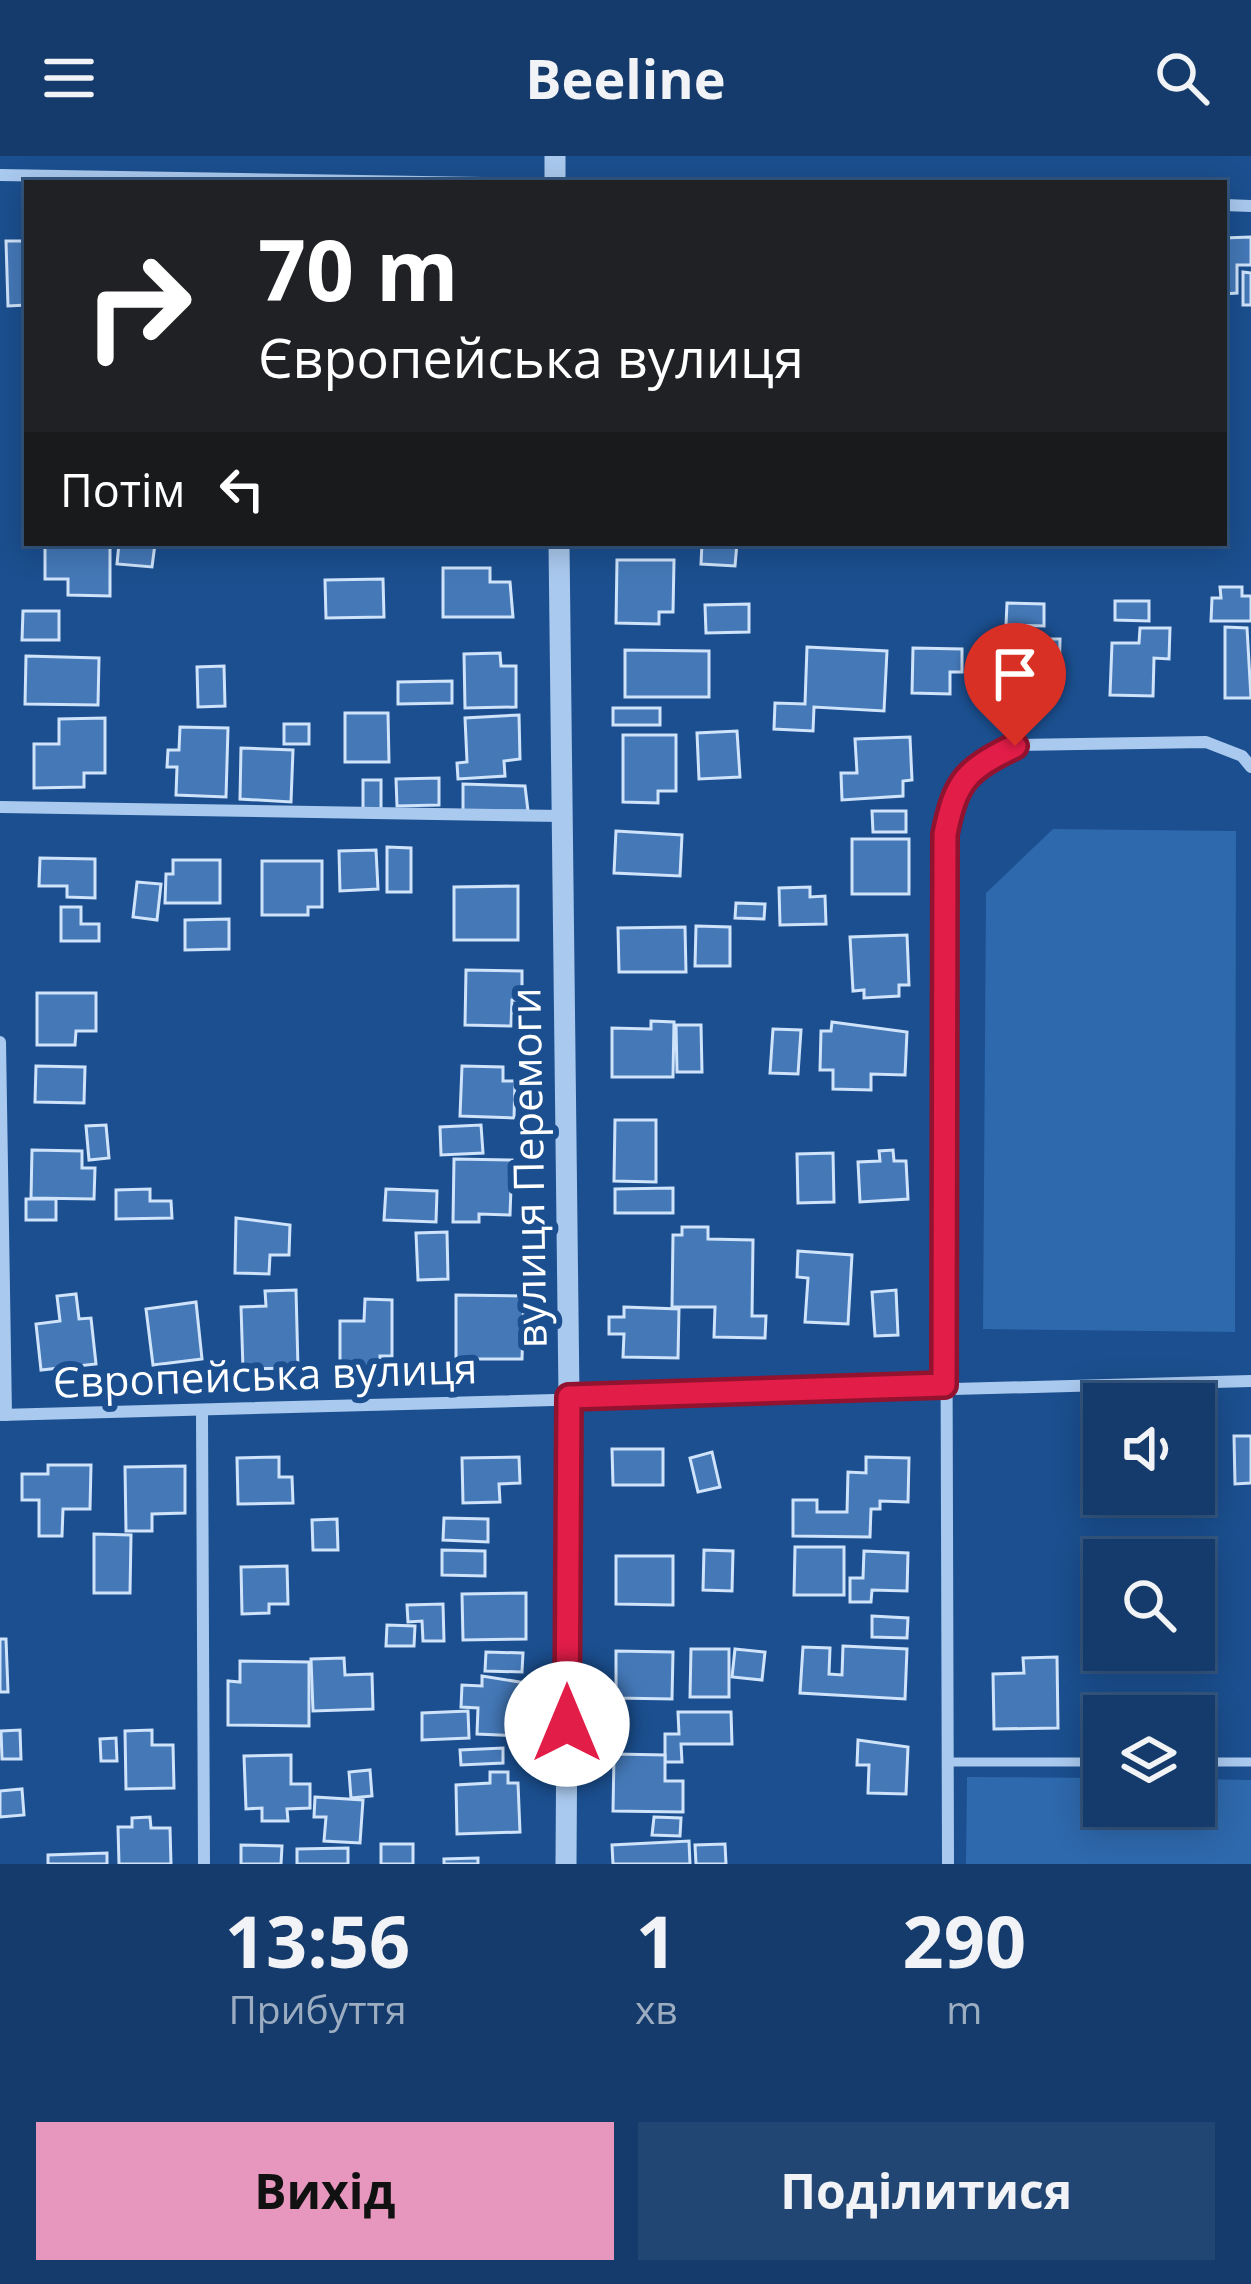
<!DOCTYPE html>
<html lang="uk">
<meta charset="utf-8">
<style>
body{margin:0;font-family:"Open Sans",sans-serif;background:#214673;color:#f1f3f6;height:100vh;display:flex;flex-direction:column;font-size:45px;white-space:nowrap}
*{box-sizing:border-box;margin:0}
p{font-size:39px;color:#9dadc1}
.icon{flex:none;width:66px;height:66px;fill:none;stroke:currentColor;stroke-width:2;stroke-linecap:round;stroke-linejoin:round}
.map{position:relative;height:1708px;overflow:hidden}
.details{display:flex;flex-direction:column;background:#143b6b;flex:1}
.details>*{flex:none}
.banner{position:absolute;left:24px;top:24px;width:1203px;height:366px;border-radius:0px;box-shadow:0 6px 30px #0003,0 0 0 3px #33557e;background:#202124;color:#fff;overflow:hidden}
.buttons{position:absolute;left:1083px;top:1227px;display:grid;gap:24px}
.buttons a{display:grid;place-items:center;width:132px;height:132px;border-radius:0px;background:#143b6b;box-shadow:0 6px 30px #0003,0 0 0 3px #33557e;font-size:60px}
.pin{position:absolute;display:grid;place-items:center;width:102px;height:102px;color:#fff;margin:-123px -51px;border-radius:50% 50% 50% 0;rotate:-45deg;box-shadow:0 0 12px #0007}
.pin .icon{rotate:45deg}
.me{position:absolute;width:132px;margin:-66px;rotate:0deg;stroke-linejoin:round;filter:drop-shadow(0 0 9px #0008)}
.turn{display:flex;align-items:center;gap:42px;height:252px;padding:0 36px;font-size:54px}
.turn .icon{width:156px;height:156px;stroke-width:2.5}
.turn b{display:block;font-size:84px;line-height:102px}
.then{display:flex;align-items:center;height:114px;padding:0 36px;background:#0003;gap:24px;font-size:45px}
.eta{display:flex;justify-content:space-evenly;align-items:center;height:204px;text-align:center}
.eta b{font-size:72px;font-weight:700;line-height:84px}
.primary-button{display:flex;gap:24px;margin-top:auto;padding:24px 36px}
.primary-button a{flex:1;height:138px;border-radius:0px;background:#e797bd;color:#111;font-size:48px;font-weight:700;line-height:138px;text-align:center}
.primary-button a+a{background:#214673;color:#f1f3f6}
header{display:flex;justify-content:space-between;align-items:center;height:156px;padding:0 36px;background:#143b6b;font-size:54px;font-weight:700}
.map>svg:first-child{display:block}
</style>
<header><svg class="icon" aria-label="menu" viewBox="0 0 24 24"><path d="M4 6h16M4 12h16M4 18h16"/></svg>Beeline<svg class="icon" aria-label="search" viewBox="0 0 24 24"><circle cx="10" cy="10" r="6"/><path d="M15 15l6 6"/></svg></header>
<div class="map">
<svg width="1251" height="1708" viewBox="0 0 1251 1708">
<rect width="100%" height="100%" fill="#1b4f8f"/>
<g fill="#2e69ad">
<polygon points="1053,673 1236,675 1235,1176 983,1173 986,737"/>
<polygon points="967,1621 1104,1622 1104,1650 1194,1650 1194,1623 1251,1624 1251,1708 966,1708"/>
</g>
<g fill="#4478b7" stroke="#cfe3fa" stroke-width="3">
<polygon points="1251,81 1251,109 1237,109 1237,137 1224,138 1224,82"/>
<polygon points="6,85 27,85 27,149 8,150"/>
<polygon points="1243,116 1251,117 1251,149 1243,149"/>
<polygon points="45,387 110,387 110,440 68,439 68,423 45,423"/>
<polygon points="119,387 155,388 152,411 117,408"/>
<polygon points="702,387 737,387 735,410 701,408"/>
<polygon points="617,404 674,404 673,456 659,456 659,468 616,467"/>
<polygon points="443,412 490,412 490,426 510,426 513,461 443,461"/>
<polygon points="383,423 384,461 326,462 325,424"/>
<polygon points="1220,431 1242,431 1242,440 1251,440 1251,465 1211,465 1212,442 1221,442"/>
<polygon points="1115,445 1149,445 1149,465 1115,464"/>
<polygon points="1007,447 1044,448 1044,470 1006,469"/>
<polygon points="749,448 749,476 706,477 705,449"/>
<polygon points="23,455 59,455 59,484 22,484"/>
<polygon points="1225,471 1247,472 1251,542 1225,542"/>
<polygon points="1140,472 1170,472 1169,503 1154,502 1153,540 1110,539 1112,487 1139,487"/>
<polygon points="1030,483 1060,483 1059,539 1008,538 1009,492 1030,493"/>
<polygon points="807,491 887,495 884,555 814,551 813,575 774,573 775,547 805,548"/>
<polygon points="913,492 962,493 962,516 950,516 950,538 912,537"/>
<polygon points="625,494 709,495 709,541 625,541"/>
<polygon points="500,497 501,510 516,510 516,551 465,552 464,498"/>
<polygon points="26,500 99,502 98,549 25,548"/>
<polygon points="224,510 225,550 198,551 197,511"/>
<polygon points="452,525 452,547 398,548 398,526"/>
<rect x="613" y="552" width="47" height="17"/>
<polygon points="345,557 388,557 389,606 345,606"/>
<polygon points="519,559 520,603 504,605 505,620 458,623 457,607 467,606 465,562"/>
<polygon points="105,562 105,617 84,617 84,631 34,632 34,588 59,588 59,563"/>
<rect x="284" y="568" width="25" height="20"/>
<polygon points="180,571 228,572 226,641 176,639 177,611 167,611 168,594 179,594"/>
<polygon points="737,575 740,621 699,623 697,577"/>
<polygon points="623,579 676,579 676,635 658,635 658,647 623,646"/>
<polygon points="910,581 912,624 903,625 903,640 842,644 841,617 857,617 855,583"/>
<polygon points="241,592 293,594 291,646 240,643"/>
<polygon points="439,622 439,649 397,650 396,623"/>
<rect x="363" y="624" width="18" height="29"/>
<polygon points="463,628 525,630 528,655 463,655"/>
<polygon points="872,655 906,655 906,676 873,676"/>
<polygon points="616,675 682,679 680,720 614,717"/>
<rect x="852" y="683" width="57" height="55"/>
<polygon points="387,691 411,692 411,736 387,736"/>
<polygon points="376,694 378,733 340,735 339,695"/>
<polygon points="40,702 95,703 95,742 67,741 67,730 39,730"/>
<polygon points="173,704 220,704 220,747 165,747 166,718 173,718"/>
<polygon points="262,705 322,705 322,751 308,751 308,759 262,759"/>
<polygon points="137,726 161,728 157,764 133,761"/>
<polygon points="518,730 518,784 454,784 454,731"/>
<polygon points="810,731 810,741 825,740 826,768 780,769 779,732"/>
<polygon points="736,747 765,748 764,763 735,762"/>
<polygon points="61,751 81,751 81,768 99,768 99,785 61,785"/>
<polygon points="229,763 229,793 185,794 185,764"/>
<polygon points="696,770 730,771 730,810 695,810"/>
<polygon points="685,771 686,816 619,816 618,772"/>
<polygon points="907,779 909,829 899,829 899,840 864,842 864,834 853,835 850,781"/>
<polygon points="466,814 522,815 522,844 512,844 511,870 465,869"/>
<polygon points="37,837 96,837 96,875 76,875 75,889 37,889"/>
<polygon points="651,865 674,866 673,921 612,921 612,872 651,873"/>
<polygon points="832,866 907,876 905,919 871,918 871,934 833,933 833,914 820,914 821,875 831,875"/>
<polygon points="676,869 701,869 702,916 677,916"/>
<polygon points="773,873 801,874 798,918 770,917"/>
<polygon points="36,910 85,911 84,947 35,946"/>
<polygon points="462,910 503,911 503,925 515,925 514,962 460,960"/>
<polygon points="615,964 656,964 656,1026 614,1025"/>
<polygon points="106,969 109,1002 89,1004 86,970"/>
<polygon points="481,969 483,997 441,999 440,971"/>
<polygon points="32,994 82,995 82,1012 95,1012 94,1043 31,1042"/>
<polygon points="893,994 894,1005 906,1005 908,1043 860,1046 858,1006 880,1005 879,995"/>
<polygon points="833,997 834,1046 798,1047 797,998"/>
<polygon points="454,1003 512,1004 510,1059 479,1058 479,1066 453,1066"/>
<polygon points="673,1032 673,1057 615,1057 615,1033"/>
<polygon points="150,1033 150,1045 171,1045 172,1062 116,1063 116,1034"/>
<polygon points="386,1033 437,1035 436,1066 384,1064"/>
<rect x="26" y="1043" width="30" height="21"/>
<polygon points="236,1062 290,1069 289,1099 270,1099 269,1118 235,1117"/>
<polygon points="682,1071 708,1071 708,1083 753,1084 752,1160 766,1160 765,1182 714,1181 715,1151 672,1151 673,1079 682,1079"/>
<polygon points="447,1076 448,1123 418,1124 416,1077"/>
<polygon points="798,1095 852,1099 848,1168 805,1166 808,1122 797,1121"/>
<polygon points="296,1134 298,1212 243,1213 241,1151 266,1150 265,1135"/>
<polygon points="896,1134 898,1179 875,1180 872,1136"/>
<polygon points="76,1138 79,1163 91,1162 96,1208 41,1214 36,1168 60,1165 57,1140"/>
<polygon points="456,1139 524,1140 522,1203 456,1203"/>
<polygon points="365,1143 392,1144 392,1200 380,1200 380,1211 340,1211 340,1165 364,1165"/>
<polygon points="196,1146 202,1203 153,1209 146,1153"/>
<polygon points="624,1151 679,1153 678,1202 623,1201 624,1178 609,1178 609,1161 624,1161"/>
<polygon points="1234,1280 1251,1280 1251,1327 1235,1328"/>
<polygon points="612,1293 663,1293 663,1329 613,1329"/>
<polygon points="712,1296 720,1331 698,1336 690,1302"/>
<polygon points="279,1301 279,1321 292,1321 293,1347 238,1348 237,1302"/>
<polygon points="519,1301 520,1327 499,1328 500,1346 463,1347 462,1302"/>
<polygon points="866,1301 909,1302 908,1346 880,1345 880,1353 871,1353 870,1381 793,1380 793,1344 817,1344 817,1356 847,1356 848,1316 866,1317"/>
<polygon points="48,1309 91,1309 90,1353 63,1353 62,1380 39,1380 39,1344 22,1344 22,1318 48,1318"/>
<polygon points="185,1310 185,1357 152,1358 152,1375 126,1375 125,1311"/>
<polygon points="444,1362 488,1363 488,1386 443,1384"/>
<polygon points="337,1363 338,1394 313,1394 312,1364"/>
<polygon points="94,1378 131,1379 130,1437 94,1437"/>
<polygon points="795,1391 844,1391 844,1439 794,1439"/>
<polygon points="442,1394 485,1395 485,1420 442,1419"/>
<polygon points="704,1394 733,1395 732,1435 703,1434"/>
<polygon points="864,1395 908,1397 907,1435 872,1434 871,1446 850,1446 850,1422 863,1422"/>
<polygon points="616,1400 673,1400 673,1449 616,1448"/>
<polygon points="287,1410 288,1448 269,1448 269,1457 242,1458 241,1411"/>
<polygon points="526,1437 526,1483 463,1484 462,1438"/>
<polygon points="443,1448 444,1485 423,1485 422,1465 408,1466 407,1449"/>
<polygon points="872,1460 908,1462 907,1482 872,1481"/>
<polygon points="387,1469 415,1470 414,1490 386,1490"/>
<polygon points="0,1483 6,1483 8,1536 0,1536"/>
<polygon points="843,1490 907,1493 905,1543 800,1537 803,1491 830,1492 829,1518 842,1519"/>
<polygon points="691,1493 729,1493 729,1541 690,1541"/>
<polygon points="735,1493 765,1496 762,1524 732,1521"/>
<polygon points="616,1495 673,1496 672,1543 616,1542"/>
<polygon points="486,1496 523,1497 522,1516 485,1515"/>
<polygon points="1057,1501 1058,1572 994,1573 993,1518 1024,1517 1023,1502"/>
<polygon points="344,1502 345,1519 372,1518 373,1553 313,1555 311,1503"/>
<polygon points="240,1505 309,1506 309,1570 228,1569 228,1525 240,1526"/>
<polygon points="482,1520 526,1527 524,1580 477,1578 478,1552 461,1551 462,1529 482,1530"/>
<polygon points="468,1555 469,1582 422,1584 422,1557"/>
<polygon points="678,1556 731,1556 732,1588 681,1588 682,1606 665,1606 665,1578 679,1578"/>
<polygon points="20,1574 21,1603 2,1603 1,1575"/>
<polygon points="152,1574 152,1589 173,1589 174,1632 126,1633 125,1575"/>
<polygon points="116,1582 117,1605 101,1605 100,1583"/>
<polygon points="858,1584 908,1591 906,1638 868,1637 869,1609 857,1609"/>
<polygon points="503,1592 503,1607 461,1609 460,1594"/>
<polygon points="614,1598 665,1599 665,1625 683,1625 683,1656 613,1655"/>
<polygon points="291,1599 291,1628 310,1628 310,1652 287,1653 288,1665 262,1665 262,1652 246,1653 244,1600"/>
<polygon points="370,1614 372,1640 351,1642 349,1616"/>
<polygon points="490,1616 508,1616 508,1627 518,1627 520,1676 457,1678 456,1629 490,1627"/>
<polygon points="22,1633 24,1659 0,1661 0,1635"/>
<polygon points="315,1641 363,1644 360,1687 324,1685 326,1661 314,1661"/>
<polygon points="150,1661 151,1672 170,1672 171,1708 119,1708 118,1671 132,1671 132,1662"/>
<polygon points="654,1661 681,1662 680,1680 652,1679"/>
<polygon points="689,1685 690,1708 613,1708 612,1689"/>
<rect x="381" y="1688" width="32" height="20"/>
<polygon points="725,1688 726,1708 696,1708 695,1689"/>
<polygon points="241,1689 282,1690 281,1708 241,1708"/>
<polygon points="348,1692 348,1708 297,1708 297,1693"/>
<polygon points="107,1697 107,1708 48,1708 48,1699"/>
<polygon points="478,1702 478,1708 444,1708 444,1703"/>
</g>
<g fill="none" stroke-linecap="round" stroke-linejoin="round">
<g stroke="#a9c9ee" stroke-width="9">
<polyline points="947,1606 1104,1606"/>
<polyline points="1194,1606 1251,1606"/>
</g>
<g stroke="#a9c9ee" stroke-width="12">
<polyline points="0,19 483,27"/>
<polyline points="1224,49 1251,50"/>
<polyline points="0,651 562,660"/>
<polyline points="0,886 6,1259"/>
<polyline points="202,1254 204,1708"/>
<polyline points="0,1259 1251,1225"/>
<polyline points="948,1708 945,678 954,634 978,608 1015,589 1206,586 1242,600 1251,611"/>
</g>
<g stroke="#a9c9ee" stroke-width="21">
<polyline points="555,0 555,27"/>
<polyline points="559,387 569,1241 566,1708"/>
</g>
</g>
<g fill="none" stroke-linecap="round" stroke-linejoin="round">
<g stroke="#92132f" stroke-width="30">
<path id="route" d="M567 1568 569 1241 944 1229 945 678C956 624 966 614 1015 590"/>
</g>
<use href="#route" stroke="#e11d48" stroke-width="21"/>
</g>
<g text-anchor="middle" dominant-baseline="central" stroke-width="12" stroke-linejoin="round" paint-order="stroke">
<g font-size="42" fill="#fff" stroke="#1b4f8f">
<text transform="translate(527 1012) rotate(-91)">вулиця Перемоги</text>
<text transform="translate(265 1218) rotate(-2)">Європейська вулиця</text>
</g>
</g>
</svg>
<div class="buttons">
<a><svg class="icon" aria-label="sound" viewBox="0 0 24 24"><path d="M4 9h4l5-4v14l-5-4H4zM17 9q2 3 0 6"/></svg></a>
<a><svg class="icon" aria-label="search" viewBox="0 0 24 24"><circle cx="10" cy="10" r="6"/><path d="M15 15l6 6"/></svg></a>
<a><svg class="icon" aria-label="layers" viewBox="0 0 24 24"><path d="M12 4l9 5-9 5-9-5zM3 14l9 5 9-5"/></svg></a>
</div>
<div class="pin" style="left:1015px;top:590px;background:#d93025"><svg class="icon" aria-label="arrive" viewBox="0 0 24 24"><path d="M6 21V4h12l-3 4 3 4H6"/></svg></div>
<svg class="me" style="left:567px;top:1568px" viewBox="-20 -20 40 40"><circle r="19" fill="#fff"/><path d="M0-13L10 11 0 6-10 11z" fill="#e11d48"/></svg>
<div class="banner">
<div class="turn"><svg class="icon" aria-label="right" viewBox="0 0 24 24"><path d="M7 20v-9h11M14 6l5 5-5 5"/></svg><div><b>70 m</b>Європейська вулиця</div></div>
<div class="then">Потім<svg class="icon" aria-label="left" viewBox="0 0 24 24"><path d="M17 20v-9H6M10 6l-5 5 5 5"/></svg></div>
</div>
</div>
<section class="details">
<div class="eta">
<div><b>13:56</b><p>Прибуття</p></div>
<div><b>1</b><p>хв</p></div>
<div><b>290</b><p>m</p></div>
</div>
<div class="primary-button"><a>Вихід</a><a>Поділитися</a></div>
</section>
